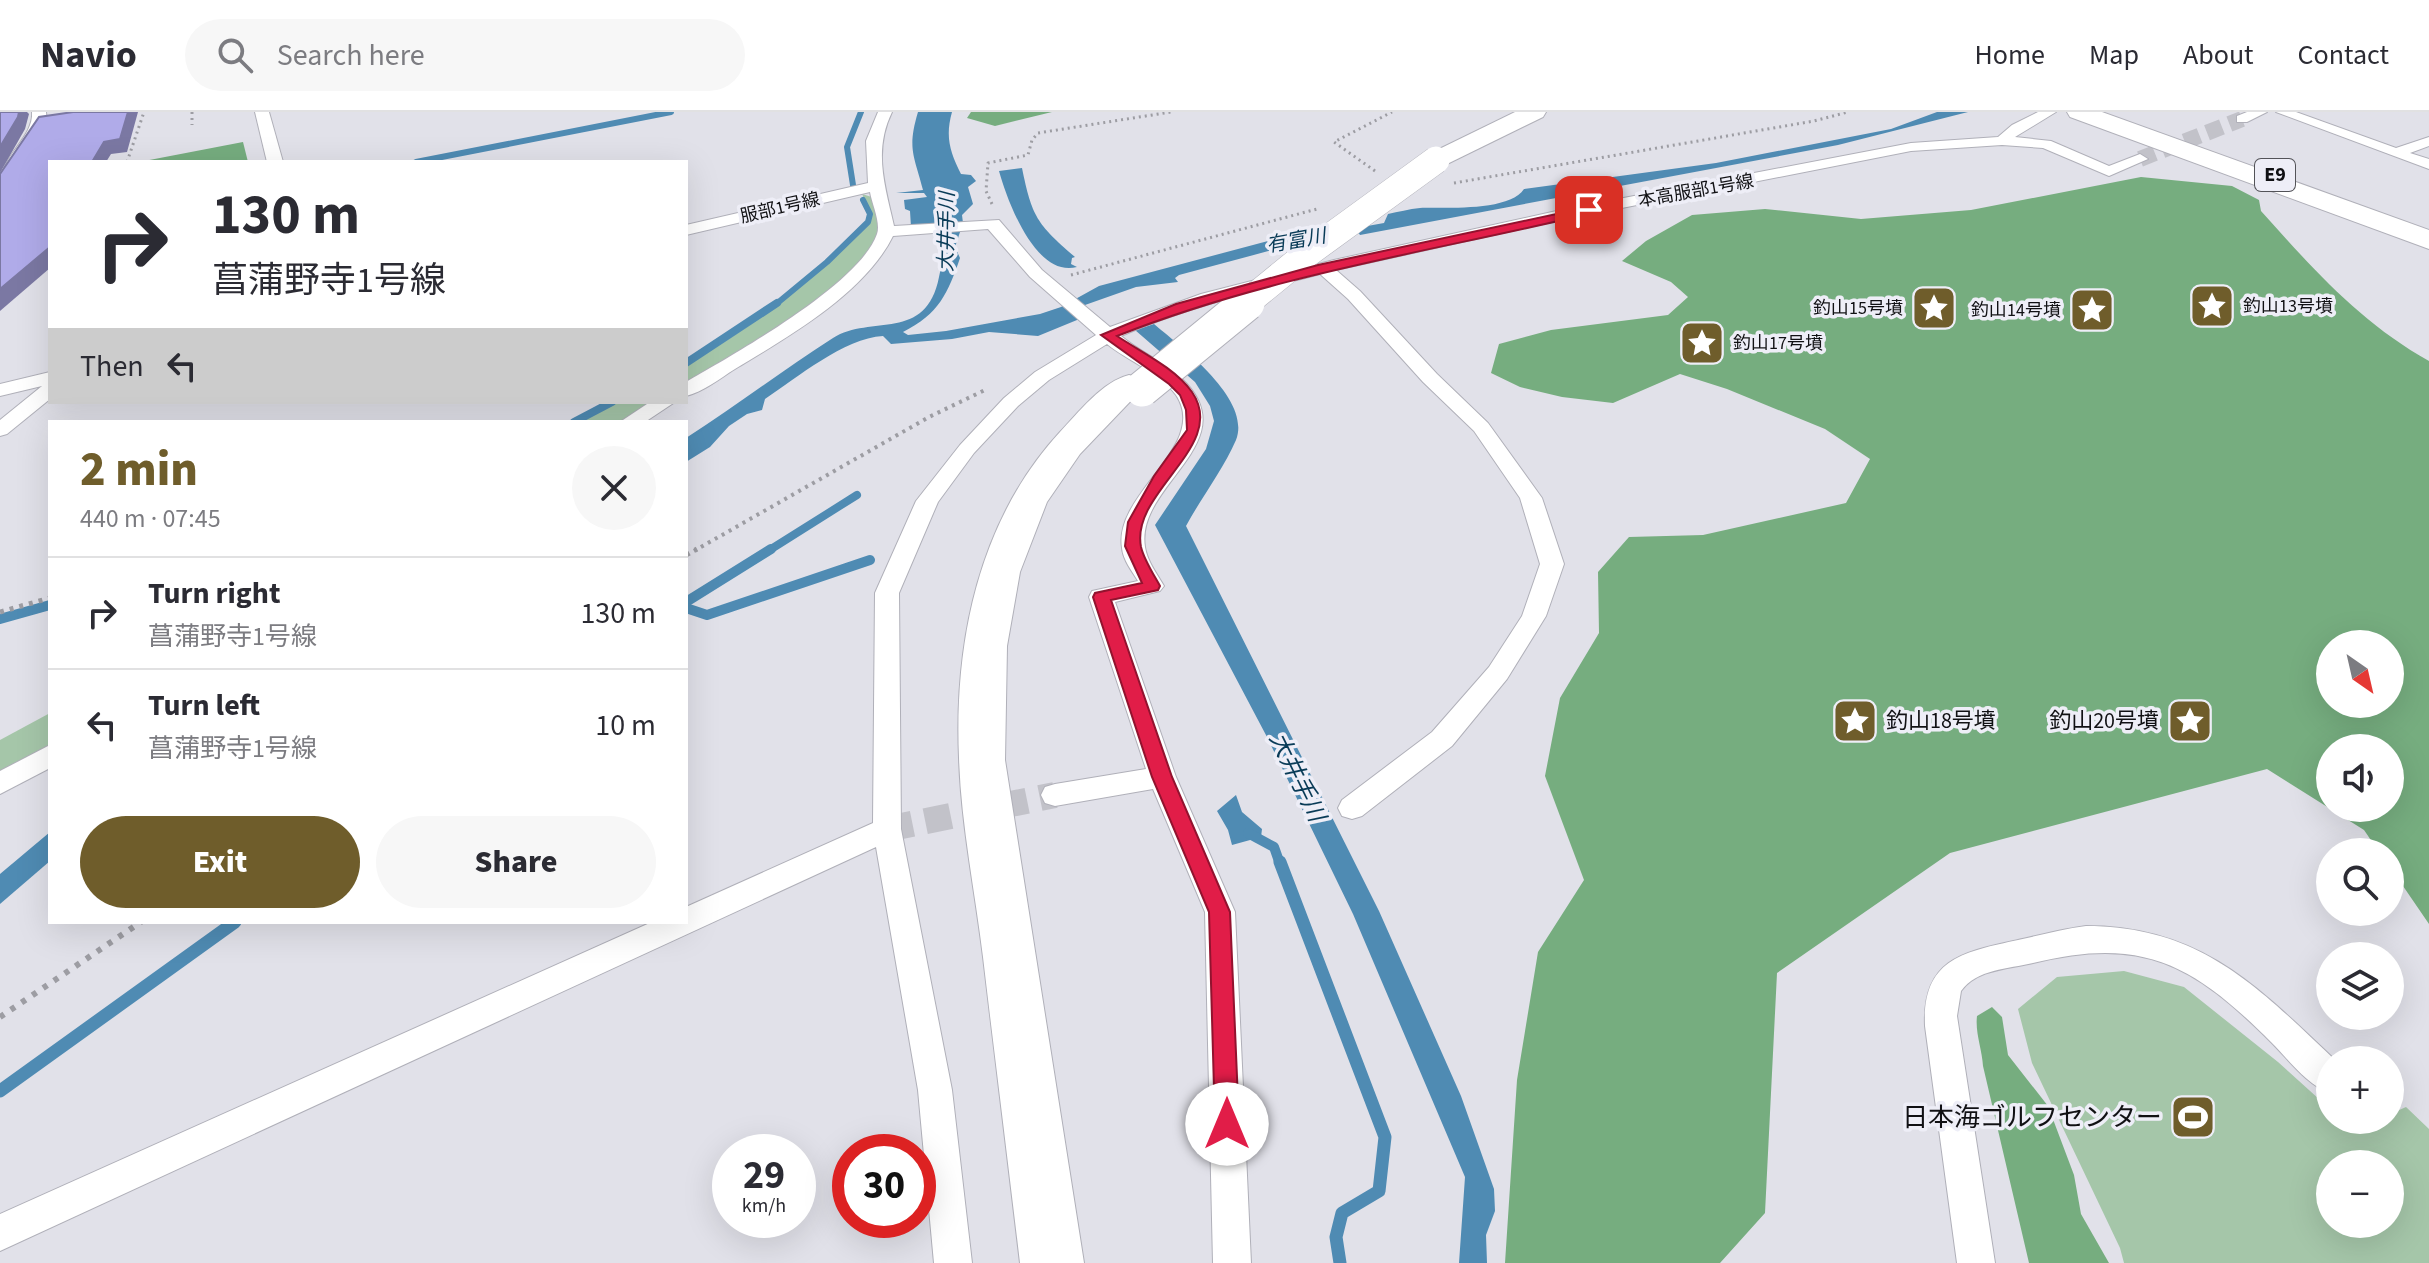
<!DOCTYPE html>
<meta charset="utf-8">
<style>
body{margin:0;font-family:"Source Sans 3","Noto Sans JP",sans-serif;background:#f7f7f7;color:#2b2b33;height:100vh;display:flex;flex-direction:column;font-size:30px;white-space:nowrap}
*{box-sizing:border-box;margin:0}
p{font-size:26px;color:#7c7c81}
.icon{flex:none;width:44px;height:44px;fill:none;stroke:currentColor;stroke-width:2;stroke-linecap:round;stroke-linejoin:round}
.map{position:relative;flex:1;overflow:hidden}
.drawer{position:absolute;left:48px;top:308px;width:640px;height:504px;display:flex;flex-direction:column;background:#fff;border-radius:0px;box-shadow:0 8px 32px #0002}
.drawer>*{flex:none}
.hud{position:absolute;left:48px;top:48px;width:640px;height:244px;border-radius:0px;box-shadow:0 8px 32px #0002;background:#fff;color:#2b2b33;overflow:hidden}
.needle{width:52px;rotate:146deg}
.controls{position:absolute;left:2316px;top:518px;display:grid;gap:16px}
.controls a{display:grid;place-items:center;width:88px;height:88px;border-radius:50%;background:#fff;box-shadow:0 8px 32px #0002;font-size:40px}
.speed{position:absolute;left:712px;top:1022px;display:flex;gap:16px;font-size:40px;font-weight:700;text-align:center}
.speed>*{display:grid;place-content:center;width:104px;height:104px;border-radius:50%;background:#fff;box-shadow:0 8px 32px #0002;line-height:1}
.speed small{font-size:20px;font-weight:400}
.speed .limit{border:12px solid #d22;background:#fff;color:#111}
.pin{position:absolute;display:grid;place-items:center;width:68px;height:68px;color:#fff;margin:-34px;border-radius:16px;box-shadow:0 4px 12px #0006}
.me{position:absolute;width:88px;margin:-44px;rotate:0deg;stroke-linejoin:round;filter:drop-shadow(0 0 6px #0008)}
.turn{display:flex;align-items:center;gap:28px;height:168px;padding:0 32px;font-size:36px}
.turn .icon{width:104px;height:104px;stroke-width:2.5}
.turn b{display:block;font-size:56px;line-height:68px}
.then{display:flex;align-items:center;height:76px;padding:0 32px;background:#0003;gap:16px;font-size:30px}
.round{display:grid;place-items:center;flex:none;width:84px;height:84px;border-radius:42px;background:#f7f7f7}
.summary{display:flex;align-items:center;justify-content:space-between;height:136px;padding:0 32px}
h1{font-size:48px;font-weight:800;line-height:60px;color:#6f5d2b}
.cta{display:flex;gap:16px;margin-top:auto;padding:16px 32px}
.cta a{flex:1;height:92px;border-radius:48px;background:#6f5d2b;color:#fff;font-size:32px;font-weight:800;line-height:92px;text-align:center}
.cta a+a{background:#f7f7f7;color:#2b2b33}
ul{padding:0;list-style:none}
li{display:flex;align-items:center;gap:24px;height:112px;padding:0 32px;border-top:2px solid #e1e1e2}
li div{flex:1}
li b{display:block;font-size:30px}
li em{font-style:normal}
header{display:flex;align-items:center;gap:48px;box-sizing:border-box;height:112px;padding:0 40px;background:#fff;border-bottom:2px solid #e1e1e2}
header strong{font-size:38px}
nav{display:flex;gap:44px;margin-inline-start:auto;font-size:28px}
.search{width:560px;height:72px;background:#f7f7f7;display:flex;align-items:center;gap:20px;box-sizing:border-box;padding:0 28px;border-radius:44px;color:#7c7c81;font-size:30px}
.map>svg:first-child{display:block}
</style>
<header>
<strong>Navio</strong>
<div class="search"><svg class="icon" aria-label="search" viewBox="0 0 24 24"><circle cx="10" cy="10" r="6"/><path d="M15 15l6 6"/></svg>Search here</div>
<nav><a>Home</a><a>Map</a><a>About</a><a>Contact</a></nav>
</header>
<div class="map">
<svg width="2429" height="1151" viewBox="0 0 2429 1151">
<rect width="100%" height="100%" fill="#e1e1e9"/>
<g fill="#a5c6a9" fill-rule="evenodd">
<path d="M862 82 875 86 881 121C838 190 754 231 686 273V252C754 215 817 166 870 110L872 102Z"/>
<polygon points="616,290 656,290 621,310 580,310"/>
<polygon points="50,601 50,638 0,667 0,628"/>
<path d="M2124 859 2184 875 2278 950 2330 997V1008H2342L2352 1017 2374 1008H2390V1002L2406 995 2429 1017V1151H2124L2120 1136 2032 951 2018 897 2057 865ZM2330 1052H2390V1112H2330Z"/>
</g>
<g fill="#76ad7f" fill-rule="evenodd">
<polygon points="971,0 1052,0 995,14 967,6"/>
<polygon points="243,30 248,50 139,50"/>
<path d="M2141 65 2232 74 2259 88 2261 99C2313 157 2361 211 2429 249V812L2390 755V740H2379L2364 718 2267 657 1950 741 1777 861 1765 1101 1720 1151H1505L1517 968 1538 840 1584 768 1545 664 1560 586 1599 521 1598 460 1629 425 1703 423 1846 391 1870 347 1825 317 1727 277 1680 262 1613 291 1562 285 1520 275 1491 261 1499 232 1551 218 1668 203 1688 185 1671 170 1622 149 1646 129 1692 103 1765 97 1861 107 1971 98ZM2330 532H2390V592H2330ZM2330 636H2390V696H2330Z"/>
<path d="M1992 895 2002 905 2008 943 2048 994 2074 1063 2081 1102 2109 1151H2029L1983 954C1982 937 1975 921 1977 904Z"/>
</g>
<g fill="#4f8bb3">
<path d="M918 0H952C945 25 950 40 961 62L971 63 976 69 968 75 973 92 962 103 963 111 955 135 960 146C948 181 939 202 903 220L908 223 946 219 1040 202 1061 195 1099 174 1268 129 1273 131 1384 111 1388 102C1398 100 1409 97 1420 96 1444 95 1509 100 1524 77L1716 51 1891 17 1937 0H1968L1838 33 1360 123 1358 120 1306 129 1179 163 1175 166 1178 170 1136 175 1085 193 1077 208 1038 224 989 220 952 227 891 232 883 224C844 226 797 266 765 287L762 298 747 302 729 314 710 335 686 350V326C736 294 783 258 833 226 871 202 926 231 939 165 943 147 944 134 934 118L911 115 910 99 905 97 904 88 927 85 924 81H896L923 78C914 43 907 37 918 0Z"/>
<path d="M1022 56C1032 105 1037 112 1075 145L1072 146 1071 152 1077 155C1036 166 1008 91 999 59Z"/>
<path d="M1154 212C1181 235 1252 287 1236 328 1223 358 1201 386 1186 414L1379 799 1461 984 1494 1077 1495 1099 1486 1123 1487 1151H1459L1465 1065 1353 802 1267 625 1155 413 1206 337 1214 309 1210 294 1195 270 1135 218Z"/>
<polygon points="1236,683 1242,700 1262,717 1261,725 1232,733 1228,718 1217,699"/>
<polygon points="50,720 50,749 0,792 0,762"/>
</g>
<g fill="none" stroke-linecap="round" stroke-linejoin="round">
<g stroke="#4f8bb3" stroke-width="6">
<polyline points="416,50 671,0"/>
<polyline points="853,73 847,35 861,0"/>
<polyline points="775,193 827,150 868,110 870,102 863,88"/>
</g>
<g stroke="#4f8bb3" stroke-width="8">
<polyline points="686,251 777,191"/>
<polyline points="574,310 612,290"/>
<polyline points="768,439 857,383"/>
</g>
<g stroke="#4f8bb3" stroke-width="10">
<polyline points="686,490 771,437"/>
<polyline points="686,496 707,503 870,448"/>
<polyline points="0,507 50,493"/>
<polyline points="1248,721 1274,735 1280,752"/>
</g>
<g stroke="#4f8bb3" stroke-width="13">
<polyline points="1280,750 1385,1025 1379,1079 1342,1101 1336,1125 1340,1151"/>
<polyline points="0,979 235,810"/>
</g>
<polyline stroke="#c2c2c9" stroke-width="16" stroke-dasharray="16 8" stroke-linecap="butt" points="2140,47 2242,7"/>
<polyline stroke="#c2c2c9" stroke-width="26" stroke-dasharray="26 13" stroke-linecap="butt" points="887,717 1055,683"/>
<g stroke="#b0b0b9" stroke-width="2">
<g id="street">
<path d="M32 0H46L47 10 6 74 0 76C0 43 34 26 32 0Z"/>
<polygon points="255,0 269,0 283,50 267,50"/>
<path d="M878 0H892C873 39 885 74 894 114L999 108 1042 158 1110 215 1201 182 1334 148 1561 98 1911 31 1998 25 2012 13 2038 0H2056L2015 25 2051 29 2109 54 2140 42 2148 47 2109 64 2043 36 2002 33 1911 39 1561 108 1336 158 1360 179 1437 262 1488 311 1542 386 1564 452 1546 504 1507 567 1452 634 1362 704 1352 707 1342 704 1338 696 1342 688 1432 620 1489 555 1522 504 1540 452 1520 386 1474 319 1423 270 1348 187 1320 162C1252 180 1185 196 1121 224 1141 241 1168 251 1186 271 1243 332 1135 374 1145 435 1147 449 1157 462 1164 474L1160 479 1115 490 1176 665 1235 800 1251 1151H1213L1205 800 1153 677 1055 694 1045 691 1041 683 1045 675 1055 672 1146 657 1089 485 1092 479 1138 469C1132 459 1123 448 1122 436 1113 381 1210 334 1176 283 1160 261 1128 249 1107 232L1049 268 1018 294 974 341 938 390 899 481 901 717 952 978 972 1151H934L918 978 876 735 0 1139V1102L652 810H686V795L873 711 875 481 916 389 960 333 1004 286 1035 260 1096 223 1030 165 988 117 893 124C865 181 788 225 735 257 719 267 703 280 686 284V270C733 243 860 172 877 122 881 111 872 92 870 80L686 123V113L868 71 866 29Z"/>
<polygon points="2247,0 2267,0 2247,10 2237,10 2237,4"/>
<polygon points="2276,0 2296,0 2396,36 2429,25 2429,34 2410,41 2429,47 2429,57"/>
<polygon points="50,260 50,287 7,322 0,324 0,308 42,274 0,284 0,272"/>
<polygon points="650,290 675,290 645,310 620,310"/>
<polygon points="50,633 50,656 0,682 0,659"/>
<path d="M2086 814C2200 814 2257 874 2335 948H2330V981C2307 973 2289 948 2271 930 2193 852 2143 824 2033 851 2008 857 1977 857 1961 879L1957 904 1995 1151H1957L1925 914C1922 847 1963 840 2018 828 2041 823 2063 817 2086 814Z"/>
</g>
</g>
<g stroke="#b0b0b9" stroke-width="2">
<g id="highway">
<polygon points="1515,0 1546,0 1543,5 1445,53 1427,53 1423,48 1427,43"/>
<polygon points="2067,0 2102,0 2429,118 2429,137 2070,5"/>
<path d="M1129 263 1141 266 1146 273 1080 342 1047 390 1020 460 1007 534 1005 648 1084 1151H1020C1008 1049 995 947 983 845 975 779 961 712 959 646 954 529 979 408 1060 320 1078 301 1103 269 1129 263Z"/>
</g>
</g>
<g stroke="#9d9da3" stroke-width="3" stroke-dasharray="2 4" stroke-linecap="butt">
<polyline points="192,0 192,13"/>
<polyline points="127,50 144,0"/>
<polyline points="1375,59 1334,30 1392,0"/>
<polyline points="1454,71 1814,9 1848,0"/>
<polyline points="992,92 986,79 988,51 1028,43 1032,28 1038,21 1171,0"/>
<polyline points="1071,163 1317,97"/>
</g>
<polyline stroke="#9d9da3" stroke-width="4" stroke-dasharray="3 5" stroke-linecap="butt" points="694,439 929,305 987,277"/>
<g stroke="#9d9da3" stroke-width="5" stroke-dasharray="4 6" stroke-linecap="butt">
<polyline points="686,443 697,437"/>
<polyline points="0,500 50,486"/>
</g>
<polyline stroke="#9d9da3" stroke-width="6" stroke-dasharray="5 8" stroke-linecap="butt" points="0,905 141,810"/>
<use href="#street" fill="#fff" fill-rule="evenodd"/>
<use href="#highway" fill="#fff" fill-rule="evenodd"/>
<g stroke="#b0b0b9" stroke-width="28" stroke-linecap="butt">
<polyline id="highway-bridge-far1" points="1244,193 1304,144 1436,48"/>
</g>
<g stroke="#b0b0b9" stroke-width="37" stroke-linecap="butt">
<polyline id="highway-bridge" points="1142,277 1247,191"/>
</g>
<use href="#highway-bridge-far1" stroke="#fff" stroke-width="27"/>
<use href="#highway-bridge" stroke="#fff" stroke-width="35"/>
</g>
<g fill="#7b78a3">
<polygon points="19,0 27,0 29,2 25,17 0,61 0,35"/>
<polygon points="128,0 138,0 127,40 111,42 106,50 92,50 104,30"/>
<polygon points="50,135 50,156 0,199 0,177"/>
</g>
<g fill="#b0abe9" stroke="#7b78a3" stroke-width="2">
<polygon points="0,0 19,0 18,5 0,35"/>
<polygon points="73,0 128,0 120,27 104,30 92,50 50,50 50,135 0,177 0,62 39,5"/>
</g>
<path fill="#e11d48" stroke="#92132f" stroke-width="2" d="M1589 95 1593 96V101C1434 139 1271 163 1117 224 1141 240 1175 256 1192 280 1229 334 1130 379 1141 435 1144 448 1154 463 1160 474L1158 478 1111 488 1172 665 1230 800 1239 1012 1236 1020 1227 1024 1219 1020 1215 1012 1209 800 1152 665 1093 485 1095 481 1142 471 1125 434 1128 410 1154 364 1187 318 1186 298 1180 283 1169 272 1101 223 1176 192 1318 153Z"/>
<defs>
<g id="sight-square" transform="scale(2.3)"><rect x="-9" y="-9" width="18" height="18" rx="4" fill="#6f5d2b" stroke="#eeeef7"/><path d="M0-6L1.8-2.2L6-1.7L2.9 1.2L3.7 5.4L0 3.3L-3.7 5.4L-2.9 1.2L-6-1.7L-1.8-2.2Z" fill="#fff"/></g>
<g id="stadium-square" transform="scale(2.3)"><rect x="-9" y="-9" width="18" height="18" rx="4" fill="#6f5d2b" stroke="#eeeef7"/><path d="M0-5a6.5 5 0 1 0 0 10a6.5 5 0 1 0 0-10ZM-3.5-1.8h7v3.6h-7Z" fill="#fff"/></g>
</defs>
<g fill-rule="evenodd">
<use href="#sight-square" x="2212" y="194"/>
<use href="#sight-square" x="1934" y="196"/>
<use href="#sight-square" x="2092" y="198"/>
<use href="#sight-square" x="1702" y="231"/>
<use href="#sight-square" x="1855" y="609"/>
<use href="#sight-square" x="2190" y="609"/>
<use href="#stadium-square" x="2193" y="1005"/>
</g>
<g text-anchor="middle" dominant-baseline="central" stroke-width="7" stroke-linejoin="round" paint-order="stroke">
<g font-size="18" fill="#111114" stroke="#eeeef7">
<text transform="translate(1696 79) rotate(-10)">本高服部1号線</text>
<text transform="translate(780 96) rotate(-13)">服部1号線</text>
</g>
<g font-size="18" fill="#111114" stroke="#eeeef7" text-anchor="start">
<text x="2243" y="194">釣山13号墳</text>
<text x="1903" y="196" text-anchor="end">釣山15号墳</text>
<text x="2061" y="198" text-anchor="end">釣山14号墳</text>
<text x="1733" y="231">釣山17号墳</text>
</g>
<rect fill="#eeeef7" stroke="#535358" stroke-width="2" x="2255" y="47" width="40" height="32" rx="6"/>
<g font-size="20" font-weight="bold" fill="#111114">
<text x="2275" y="63">E9</text>
</g>
<g font-size="20" font-style="italic" fill="#093b57" stroke="#eeeef7">
<text transform="translate(947 120) rotate(-89)">大井手川</text>
<text transform="translate(1296 129) rotate(-10)">有富川</text>
</g>
<g font-size="22" fill="#111114" stroke="#eeeef7" text-anchor="start">
<text x="1886" y="609">釣山18号墳</text>
<text x="2159" y="609" text-anchor="end">釣山20号墳</text>
</g>
<g font-size="24" font-style="italic" fill="#093b57" stroke="#eeeef7">
<text transform="translate(1297 665) rotate(64)">大井手川</text>
</g>
<g font-size="26" fill="#111114" stroke="#eeeef7" text-anchor="end">
<text x="2162" y="1005">日本海ゴルフセンター</text>
</g>
</g>
</svg>
<div class="controls">
<a><svg class="needle" viewBox="-14 -14 28 28"><path d="M0-13l5 13h-10z" fill="#e53935"/><path d="M0 13l5-13h-10z" fill="#7c7c81"/></svg></a>
<a><svg class="icon" aria-label="sound" viewBox="0 0 24 24"><path d="M4 9h4l5-4v14l-5-4H4zM17 9q2 3 0 6"/></svg></a>
<a><svg class="icon" aria-label="search" viewBox="0 0 24 24"><circle cx="10" cy="10" r="6"/><path d="M15 15l6 6"/></svg></a>
<a><svg class="icon" aria-label="layers" viewBox="0 0 24 24"><path d="M12 4l9 5-9 5-9-5zM3 14l9 5 9-5"/></svg></a>
<a>+</a>
<a>−</a>
</div>
<div class="speed"><div>29<small>km/h</small></div><div class="limit">30</div></div>
<div class="pin" style="left:1589px;top:98px;background:#d93025"><svg class="icon" aria-label="arrive" viewBox="0 0 24 24"><path d="M6 21V4h12l-3 4 3 4H6"/></svg></div>
<svg class="me" style="left:1227px;top:1012px" viewBox="-20 -20 40 40"><circle r="19" fill="#fff"/><path d="M0-13L10 11 0 6-10 11z" fill="#e11d48"/></svg>
<div class="hud">
<div class="turn"><svg class="icon" aria-label="right" viewBox="0 0 24 24"><path d="M7 20v-9h11M14 6l5 5-5 5"/></svg><div><b>130 m</b>菖蒲野寺1号線</div></div>
<div class="then">Then<svg class="icon" aria-label="left" viewBox="0 0 24 24"><path d="M17 20v-9H6M10 6l-5 5 5 5"/></svg></div>
</div>
<section class="drawer">
<div class="summary"><div><h1>2 min</h1><p>440 m · 07:45</p></div><a class="round"><svg class="icon" aria-label="close" viewBox="0 0 24 24"><path d="M6 6l12 12M18 6L6 18"/></svg></a></div>
<ul>
<li><svg class="icon" aria-label="right" viewBox="0 0 24 24"><path d="M7 20v-9h11M14 6l5 5-5 5"/></svg><div><b>Turn right</b><p>菖蒲野寺1号線</p></div><em>130 m</em></li>
<li><svg class="icon" aria-label="left" viewBox="0 0 24 24"><path d="M17 20v-9H6M10 6l-5 5 5 5"/></svg><div><b>Turn left</b><p>菖蒲野寺1号線</p></div><em>10 m</em></li>
</ul>
<div class="cta"><a>Exit</a><a>Share</a></div>
</section>
</div>
